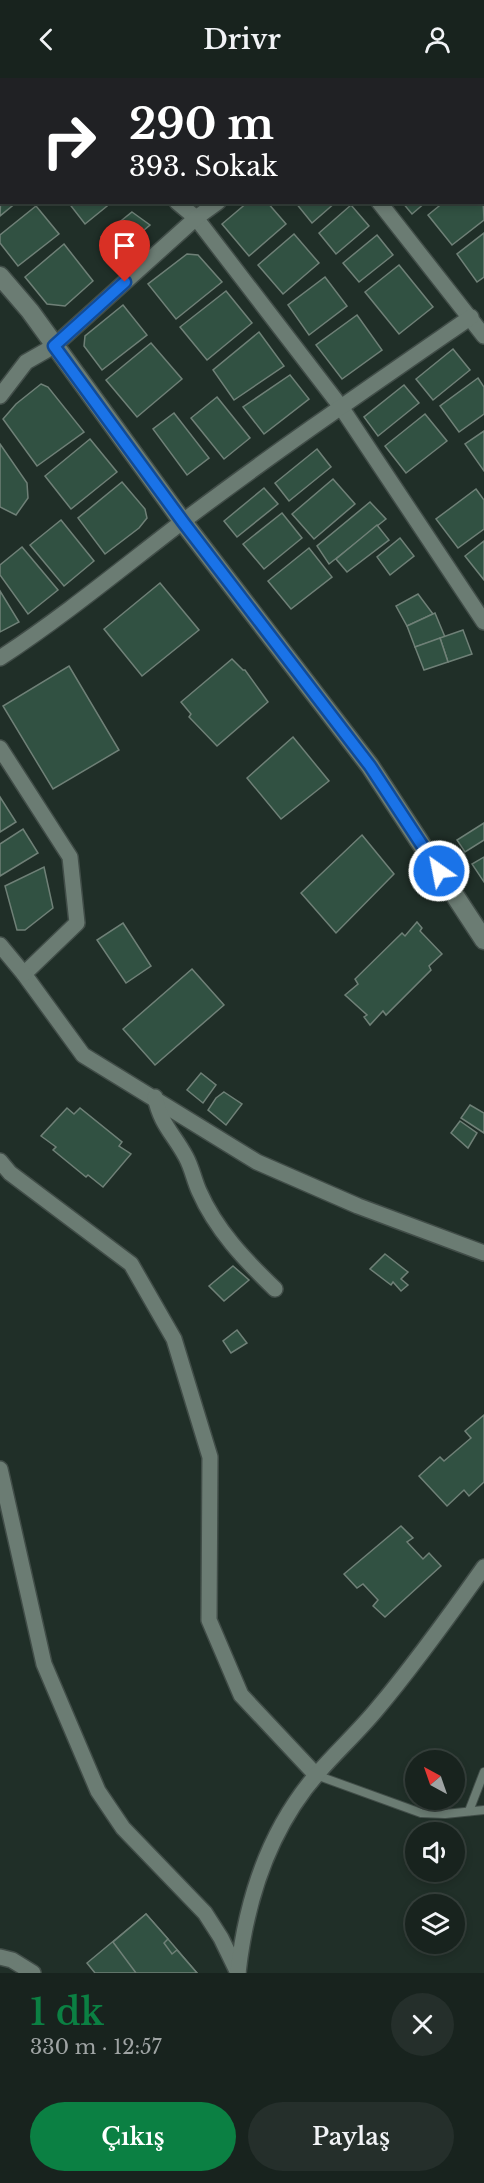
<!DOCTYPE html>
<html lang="tr">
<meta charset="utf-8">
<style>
body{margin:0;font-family:"Libre Baskerville",serif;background:#252f2b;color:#f1f3f6;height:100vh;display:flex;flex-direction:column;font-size:22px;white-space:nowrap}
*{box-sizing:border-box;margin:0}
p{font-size:20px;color:#9fa4a4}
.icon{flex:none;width:33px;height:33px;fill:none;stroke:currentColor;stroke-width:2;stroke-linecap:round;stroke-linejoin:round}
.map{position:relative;height:1895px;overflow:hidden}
.drawer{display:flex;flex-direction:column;background:#18231e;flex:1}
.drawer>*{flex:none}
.hud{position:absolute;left:0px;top:0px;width:484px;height:126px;box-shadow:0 3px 9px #0003,0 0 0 2px #36403c;background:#202124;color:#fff;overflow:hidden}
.needle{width:39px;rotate:320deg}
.buttons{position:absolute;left:405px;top:1672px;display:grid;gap:12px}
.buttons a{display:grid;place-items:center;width:60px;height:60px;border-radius:50%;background:#18231e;box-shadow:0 3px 9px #0003,0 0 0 2px #36403c;font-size:30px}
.pin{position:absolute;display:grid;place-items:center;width:51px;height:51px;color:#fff;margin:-62px -26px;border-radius:50% 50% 50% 0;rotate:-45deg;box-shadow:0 0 6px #0007}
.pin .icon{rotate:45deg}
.me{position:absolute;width:66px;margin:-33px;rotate:327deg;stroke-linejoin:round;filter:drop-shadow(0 0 4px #0008)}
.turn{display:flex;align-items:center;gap:21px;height:126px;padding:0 30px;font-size:27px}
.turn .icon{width:78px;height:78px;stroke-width:2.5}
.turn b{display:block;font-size:42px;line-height:51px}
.round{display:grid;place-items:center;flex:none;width:63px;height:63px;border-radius:32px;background:#252f2b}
.overview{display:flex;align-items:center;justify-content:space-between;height:102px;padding:0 30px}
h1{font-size:36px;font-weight:600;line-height:45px;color:#0b8043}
.cta{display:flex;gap:12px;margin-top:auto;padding:12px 30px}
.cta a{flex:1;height:69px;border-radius:36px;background:#0b8043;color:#fff;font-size:24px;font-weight:600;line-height:69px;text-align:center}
.cta a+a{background:#252f2b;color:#f1f3f6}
header{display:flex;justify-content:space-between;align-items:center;height:78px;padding:0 30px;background:#18231e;font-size:27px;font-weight:600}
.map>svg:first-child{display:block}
</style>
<header><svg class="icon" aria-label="back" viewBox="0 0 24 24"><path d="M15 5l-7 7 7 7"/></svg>Drivr<svg class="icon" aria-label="person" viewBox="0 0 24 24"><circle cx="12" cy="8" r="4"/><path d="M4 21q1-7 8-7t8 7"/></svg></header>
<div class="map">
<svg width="484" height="1895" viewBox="0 0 484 1895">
<rect width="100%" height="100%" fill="#202f28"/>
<g fill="#315142" stroke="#6f8077" stroke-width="1.5">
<polygon points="2,89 2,124 17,124 0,138"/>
<polygon points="483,121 484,142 452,167 428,137 444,124 483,124"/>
<polygon points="68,124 112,124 85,146"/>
<polygon points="248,124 267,124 286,146 249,178 222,146"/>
<polygon points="295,124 336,124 312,145"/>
<polygon points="402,124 426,124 412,136"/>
<polygon points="351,127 369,148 336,176 319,155"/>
<polygon points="36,128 59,156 18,188 0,165 0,157"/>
<polygon points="132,134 150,147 112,179 104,169 101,159"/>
<polygon points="484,155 484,199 477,204 457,176"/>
<polygon points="294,156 319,185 283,216 258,187"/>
<polygon points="377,157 393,177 359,204 343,185"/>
<polygon points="64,166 93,203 65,228 47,226 25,199"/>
<polygon points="187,176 198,177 222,204 176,241 148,206"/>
<polygon points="399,187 433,229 399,256 365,214"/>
<polygon points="325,199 347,228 309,257 288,227"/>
<polygon points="226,213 252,245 207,282 180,249"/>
<polygon points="123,227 147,257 102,292 84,268 85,258"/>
<polygon points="357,237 382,272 342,301 316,267"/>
<polygon points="259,254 284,288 234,322 213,292"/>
<polygon points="151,265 182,301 137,339 106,302"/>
<polygon points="453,271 470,292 433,322 416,301"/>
<polygon points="290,297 309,321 264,356 243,329"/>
<polygon points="478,300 484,309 484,336 459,354 440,328"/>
<polygon points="41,306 48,309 84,354 37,388 3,341 16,326"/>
<polygon points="404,307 419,325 378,358 364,339"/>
<polygon points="217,319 250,360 224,381 191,340"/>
<polygon points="174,335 209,380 187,397 153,351"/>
<polygon points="425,336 447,363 406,395 385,368"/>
<polygon points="484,353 484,393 465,366"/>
<polygon points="90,361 117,394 71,431 45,398"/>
<polygon points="0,366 27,405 28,420 16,437 0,429"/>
<polygon points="317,371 331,389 289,423 275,405"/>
<polygon points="333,401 355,426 314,461 292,436"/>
<polygon points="122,404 145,431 147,440 139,450 105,476 78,440"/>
<polygon points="264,410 278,426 237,459 224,443"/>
<polygon points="476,411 484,422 484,451 458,470 436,441"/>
<polygon points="370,424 386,441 329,486 317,468"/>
<polygon points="282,435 302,460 264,491 243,466"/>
<polygon points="61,442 94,483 64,508 30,467"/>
<polygon points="377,447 389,462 347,494 336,481"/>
<polygon points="400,460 414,478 390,497 377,479"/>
<polygon points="484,463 484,502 465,478"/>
<polygon points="22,469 58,512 28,536 0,497 0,487"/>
<polygon points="309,470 332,499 291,531 268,503"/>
<polygon points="160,505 199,552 142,598 104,551"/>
<polygon points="0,513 19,544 0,554"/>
<polygon points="418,516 433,536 407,548 396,528"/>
<polygon points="435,535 445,559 415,569 407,548"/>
<polygon points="463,552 472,576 448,584 440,560"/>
<polygon points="440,560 448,584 424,592 415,569"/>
<polygon points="232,581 243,592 245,592 268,624 217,668 189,639 191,636 181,624"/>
<polygon points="69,588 119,672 53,711 3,628"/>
<polygon points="293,659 329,703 281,741 247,700"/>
<polygon points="0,719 16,744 0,754"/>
<polygon points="484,745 484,762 465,774 457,762"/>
<polygon points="23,751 38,775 0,798 0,766"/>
<polygon points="362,757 394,796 336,855 301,815"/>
<polygon points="484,779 484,804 472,786"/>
<polygon points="44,789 53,830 25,852 17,852 5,808"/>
<polygon points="417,844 422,850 420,853 442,876 429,888 431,892 386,937 383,933 370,947 364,939 367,937 345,917 358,906 355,901 402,855 405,858"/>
<polygon points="123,845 151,888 126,905 97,862"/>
<polygon points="192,891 224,927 155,987 123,951"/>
<polygon points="201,995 216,1007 203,1025 187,1012"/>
<polygon points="224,1014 242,1026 226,1047 208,1032 216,1020"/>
<polygon points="470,1027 484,1035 484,1055 461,1040"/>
<polygon points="67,1030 74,1036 80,1030 122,1064 119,1068 131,1076 103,1109 88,1097 86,1099 53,1072 56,1069 41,1058"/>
<polygon points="460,1043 477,1055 468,1070 451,1055"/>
<polygon points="385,1176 408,1194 401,1201 408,1207 401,1213 393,1204 391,1207 370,1191"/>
<polygon points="233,1188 249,1202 224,1223 209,1208"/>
<polygon points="237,1252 247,1265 231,1275 223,1263"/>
<polygon points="484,1337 484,1404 469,1418 464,1412 447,1428 419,1398 440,1379 444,1383 471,1360 465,1353"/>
<polygon points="401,1448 413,1460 407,1464 423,1481 429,1475 441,1488 385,1539 373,1528 378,1522 363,1506 357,1510 344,1496"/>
<polygon points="146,1836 168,1861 197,1895 95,1895 87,1885"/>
<polygon points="146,1836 168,1861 164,1865 172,1876 177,1872 197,1895 136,1895 113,1864"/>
</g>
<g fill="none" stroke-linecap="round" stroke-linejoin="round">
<g stroke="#414d48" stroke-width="10">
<g id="service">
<polyline points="316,1697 421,1735 445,1736 484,1732"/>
<polyline points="469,1733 484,1694"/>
</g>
</g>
<g stroke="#414d48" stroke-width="18">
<g id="minor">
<polyline points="38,0 40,2"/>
<polyline points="288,0 289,2"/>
<polyline points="177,124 196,140 341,329 484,544"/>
<polyline points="379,124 484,258"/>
<polyline points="0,318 26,284 54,268 196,140 218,124"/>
<path d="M0 580C64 538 122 490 182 444 276 373 374 306 471 239"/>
<polyline points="0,670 70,779 77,845 24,896 83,977 257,1084 358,1128 484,1175"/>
<polyline points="0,867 24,896"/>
<path d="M155 1019C161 1047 173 1055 186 1079 192 1090 194 1102 199 1113 216 1152 245 1182 275 1211"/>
<polyline points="0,1083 10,1095 131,1186 174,1261 210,1379 209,1542 241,1617 316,1697"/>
<polyline points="0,1391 44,1586 98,1713 123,1750 205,1835 221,1860 238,1895"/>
<polyline points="0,1879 12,1882 33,1895"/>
<path d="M238 1895C246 1823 269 1751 318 1695 337 1673 359 1653 377 1631 415 1586 450 1537 484 1489"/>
</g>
</g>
<g stroke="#414d48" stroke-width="21">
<polyline id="tertiary" points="0,198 30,233 183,444 370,688 484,862"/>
</g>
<use href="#service" stroke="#6b7c73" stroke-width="8"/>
<use href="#minor" stroke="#6b7c73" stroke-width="15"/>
<use href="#tertiary" stroke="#6b7c73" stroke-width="18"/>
</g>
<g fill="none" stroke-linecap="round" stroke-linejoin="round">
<g stroke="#114b97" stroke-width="15">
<polyline id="route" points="125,204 54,268 183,444 370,688 439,793"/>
</g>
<use href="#route" stroke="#1a73e8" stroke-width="10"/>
</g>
</svg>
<div class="buttons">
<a><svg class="needle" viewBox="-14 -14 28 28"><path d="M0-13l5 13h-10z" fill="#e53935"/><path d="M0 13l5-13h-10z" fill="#9fa4a4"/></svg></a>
<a><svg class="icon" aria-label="sound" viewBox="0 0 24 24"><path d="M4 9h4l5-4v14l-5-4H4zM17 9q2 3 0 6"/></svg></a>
<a><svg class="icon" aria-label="layers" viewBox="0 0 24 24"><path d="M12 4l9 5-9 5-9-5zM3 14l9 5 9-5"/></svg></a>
</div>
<div class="pin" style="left:125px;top:204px;background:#d93025"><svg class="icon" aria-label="arrive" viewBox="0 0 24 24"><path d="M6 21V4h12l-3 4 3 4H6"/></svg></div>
<svg class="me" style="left:439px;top:793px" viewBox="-20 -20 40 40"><circle r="17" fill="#1a73e8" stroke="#fff" stroke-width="3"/><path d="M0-11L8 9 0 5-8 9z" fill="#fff"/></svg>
<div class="hud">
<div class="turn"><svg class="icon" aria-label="right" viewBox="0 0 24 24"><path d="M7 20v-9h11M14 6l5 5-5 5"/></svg><div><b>290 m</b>393. Sokak</div></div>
</div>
</div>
<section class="drawer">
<div class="overview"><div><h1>1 dk</h1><p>330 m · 12:57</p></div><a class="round"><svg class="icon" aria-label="close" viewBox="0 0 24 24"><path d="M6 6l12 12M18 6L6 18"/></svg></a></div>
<div class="cta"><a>Çıkış</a><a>Paylaş</a></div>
</section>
